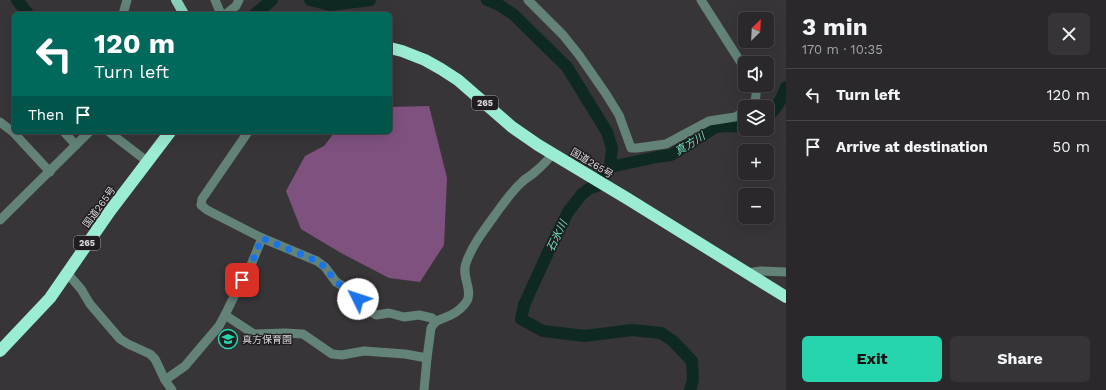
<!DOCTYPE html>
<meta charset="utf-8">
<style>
body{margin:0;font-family:"Work Sans","Noto Sans JP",sans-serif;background:#363436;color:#f1f3f6;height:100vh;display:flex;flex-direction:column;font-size:15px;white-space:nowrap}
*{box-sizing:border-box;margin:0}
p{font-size:13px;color:#a5a6a8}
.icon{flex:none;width:22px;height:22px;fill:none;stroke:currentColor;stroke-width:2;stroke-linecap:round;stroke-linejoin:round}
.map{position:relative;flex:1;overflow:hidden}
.drawer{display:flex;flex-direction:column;background:#2a282a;width:320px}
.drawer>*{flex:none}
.hud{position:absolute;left:12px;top:12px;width:380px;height:122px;border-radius:6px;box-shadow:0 4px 16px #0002,0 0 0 1px #464447;background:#00695c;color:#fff;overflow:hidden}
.needle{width:26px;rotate:24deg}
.fabs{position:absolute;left:738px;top:12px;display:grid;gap:8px}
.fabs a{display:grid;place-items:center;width:36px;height:36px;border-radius:6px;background:#2a282a;box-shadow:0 4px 16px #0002,0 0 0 1px #464447;font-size:20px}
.pin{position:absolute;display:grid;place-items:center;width:34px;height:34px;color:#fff;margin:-17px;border-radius:8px;box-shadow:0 2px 6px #0006}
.me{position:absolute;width:44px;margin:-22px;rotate:311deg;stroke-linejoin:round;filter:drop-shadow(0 0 3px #0008)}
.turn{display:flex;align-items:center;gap:14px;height:84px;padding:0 16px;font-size:18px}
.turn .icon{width:52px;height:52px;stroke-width:2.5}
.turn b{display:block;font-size:28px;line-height:34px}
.then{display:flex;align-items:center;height:38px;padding:0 16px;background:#0003;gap:8px;font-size:15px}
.round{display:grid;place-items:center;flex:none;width:42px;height:42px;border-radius:6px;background:#363436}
.overview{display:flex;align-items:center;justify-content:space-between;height:68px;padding:0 16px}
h1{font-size:24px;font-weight:700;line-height:30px}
.action{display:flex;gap:8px;margin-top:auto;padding:8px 16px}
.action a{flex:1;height:46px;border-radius:6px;background:#26d5ae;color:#111;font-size:16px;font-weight:700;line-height:46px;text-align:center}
.action a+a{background:#363436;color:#f1f3f6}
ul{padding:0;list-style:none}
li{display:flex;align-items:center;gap:12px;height:52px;padding:0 16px;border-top:1px solid #464447}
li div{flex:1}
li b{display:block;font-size:15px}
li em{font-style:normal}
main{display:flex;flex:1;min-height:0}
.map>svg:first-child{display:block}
</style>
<main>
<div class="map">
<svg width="786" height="390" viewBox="0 0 786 390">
<rect width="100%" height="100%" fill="#383538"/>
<polygon fill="#7f517f" points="429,106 447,178 444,245 420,282 389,278 341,253 301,229 286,191 305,156 324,146 335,132 390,132 390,107"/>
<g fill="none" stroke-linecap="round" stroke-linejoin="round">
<g stroke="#0e2922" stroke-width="12">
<polyline points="17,0 28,14"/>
<polyline points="310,0 330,5 370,0"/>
<polyline points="487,0 499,5 513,14 567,67 607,132 612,148 610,167 597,186 590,188 582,194 568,212 550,248 524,305 521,319 543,331 585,336 632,330 661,333 673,341 692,361 693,380 690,390"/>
<polyline points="255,14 272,0"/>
<path d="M767 117C777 109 782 99 786 87"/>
<polyline points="610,167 657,157 671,155 716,127 728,126 745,127"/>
</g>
<g stroke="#638378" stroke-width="9">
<polyline points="215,0 221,14"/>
<polyline points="528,0 563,35 579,55 606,94 619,115 631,148 637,148 666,144 709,121 735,117 745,111"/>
<polyline points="701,0 745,69"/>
<polyline points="123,14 127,0"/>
<polyline points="226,14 236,6 239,0"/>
<path d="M752 107C756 100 758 93 754 85"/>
<polyline points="0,122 13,132 50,172"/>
<polyline points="64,132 76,145"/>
<polyline points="109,132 148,162"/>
<polyline points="248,132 202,199 201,205 207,210 262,238 317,261 325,267 336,282 348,289 367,309 376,315 389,313 404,317 419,315 432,318 436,321"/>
<polyline points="0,220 89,132"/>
<polyline points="67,273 81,289 90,304 120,339 128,344 150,354 155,359 165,380 172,390"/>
<polyline points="747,273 761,271 786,272"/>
<polyline points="225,315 254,334 285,333 303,334 332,354 342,355 364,351 405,354 427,358"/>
<polyline points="165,380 185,366 219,326 225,315 242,280 251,265 262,238"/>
<path d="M424 390 427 358 431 328C435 319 443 319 451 315 457 312 463 307 467 301 473 289 461 277 466 263 473 243 488 225 500 208 507 199 513 190 522 182 526 178 532 175 536 171 542 166 548 160 553 153"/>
</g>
<polyline stroke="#8acfba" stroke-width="10" points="176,0 184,14"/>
<g stroke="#9aedd3" stroke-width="12">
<polyline points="390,48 402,51 425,60 441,69 458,80 512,127 538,145 628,199 786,297"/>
<polyline points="0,351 50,298 110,211 170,132"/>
</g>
</g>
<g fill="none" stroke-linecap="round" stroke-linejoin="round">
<polyline stroke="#1a73e8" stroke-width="7" stroke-dasharray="0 12.6" points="242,280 251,265 262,238 317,261 325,267 336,282 348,289 358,299"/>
</g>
<defs>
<g id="school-ring" transform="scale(1)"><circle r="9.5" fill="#1f1d1f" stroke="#26d5ae" stroke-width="1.5"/><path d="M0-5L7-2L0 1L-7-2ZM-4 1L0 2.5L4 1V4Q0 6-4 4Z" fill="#26d5ae"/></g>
</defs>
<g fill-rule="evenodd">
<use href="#school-ring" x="228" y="339"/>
</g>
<g text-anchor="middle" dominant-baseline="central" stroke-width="3" stroke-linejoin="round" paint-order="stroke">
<g fill="#1f1d1f" stroke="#a3a1a3" stroke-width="1">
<rect x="472" y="96" width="26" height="14" rx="3"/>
<rect x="74" y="236" width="26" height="14" rx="3"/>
</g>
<g font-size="9" font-weight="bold" fill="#dbd9db">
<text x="485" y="103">265</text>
<text x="87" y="243">265</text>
</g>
<g font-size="10" fill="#dbd9db" stroke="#1f1d1f">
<text transform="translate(592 163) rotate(31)">国道265号</text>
<text transform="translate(99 207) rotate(-54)">国道265号</text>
</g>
<g font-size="10" fill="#dbd9db" stroke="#1f1d1f" text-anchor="start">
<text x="242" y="339">真方保育園</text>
</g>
<g font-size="11" font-style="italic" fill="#66dfbe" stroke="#1f1d1f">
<text transform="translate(690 144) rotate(-32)">真方川</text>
<text transform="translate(557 236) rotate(-64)">石氷川</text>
</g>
</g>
</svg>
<div class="fabs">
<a><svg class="needle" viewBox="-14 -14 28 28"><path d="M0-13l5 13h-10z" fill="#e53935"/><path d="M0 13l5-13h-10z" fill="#a5a6a8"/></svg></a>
<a><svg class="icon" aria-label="sound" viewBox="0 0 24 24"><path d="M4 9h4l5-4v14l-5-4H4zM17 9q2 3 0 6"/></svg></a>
<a><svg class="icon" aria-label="layers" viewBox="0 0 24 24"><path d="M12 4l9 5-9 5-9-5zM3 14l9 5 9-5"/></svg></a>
<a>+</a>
<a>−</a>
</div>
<div class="pin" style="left:242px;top:280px;background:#d93025"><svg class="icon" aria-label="arrive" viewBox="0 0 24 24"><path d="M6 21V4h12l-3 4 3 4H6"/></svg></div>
<svg class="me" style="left:358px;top:299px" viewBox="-20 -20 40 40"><circle r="19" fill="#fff"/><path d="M0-13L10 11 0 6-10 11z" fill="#1a73e8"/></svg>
<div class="hud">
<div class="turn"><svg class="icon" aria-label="left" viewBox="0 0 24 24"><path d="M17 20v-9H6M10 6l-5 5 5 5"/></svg><div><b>120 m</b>Turn left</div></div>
<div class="then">Then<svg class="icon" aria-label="arrive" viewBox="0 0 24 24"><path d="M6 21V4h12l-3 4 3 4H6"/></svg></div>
</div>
</div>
<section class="drawer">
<div class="overview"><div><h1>3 min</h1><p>170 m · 10:35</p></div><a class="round"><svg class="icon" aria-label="close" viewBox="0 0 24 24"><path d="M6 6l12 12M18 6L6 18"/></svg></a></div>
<ul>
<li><svg class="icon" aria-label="left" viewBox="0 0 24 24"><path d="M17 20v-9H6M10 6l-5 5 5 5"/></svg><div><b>Turn left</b></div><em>120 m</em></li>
<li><svg class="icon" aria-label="arrive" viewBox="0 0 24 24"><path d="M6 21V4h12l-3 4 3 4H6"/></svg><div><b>Arrive at destination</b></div><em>50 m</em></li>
</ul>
<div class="action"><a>Exit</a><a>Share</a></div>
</section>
</main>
